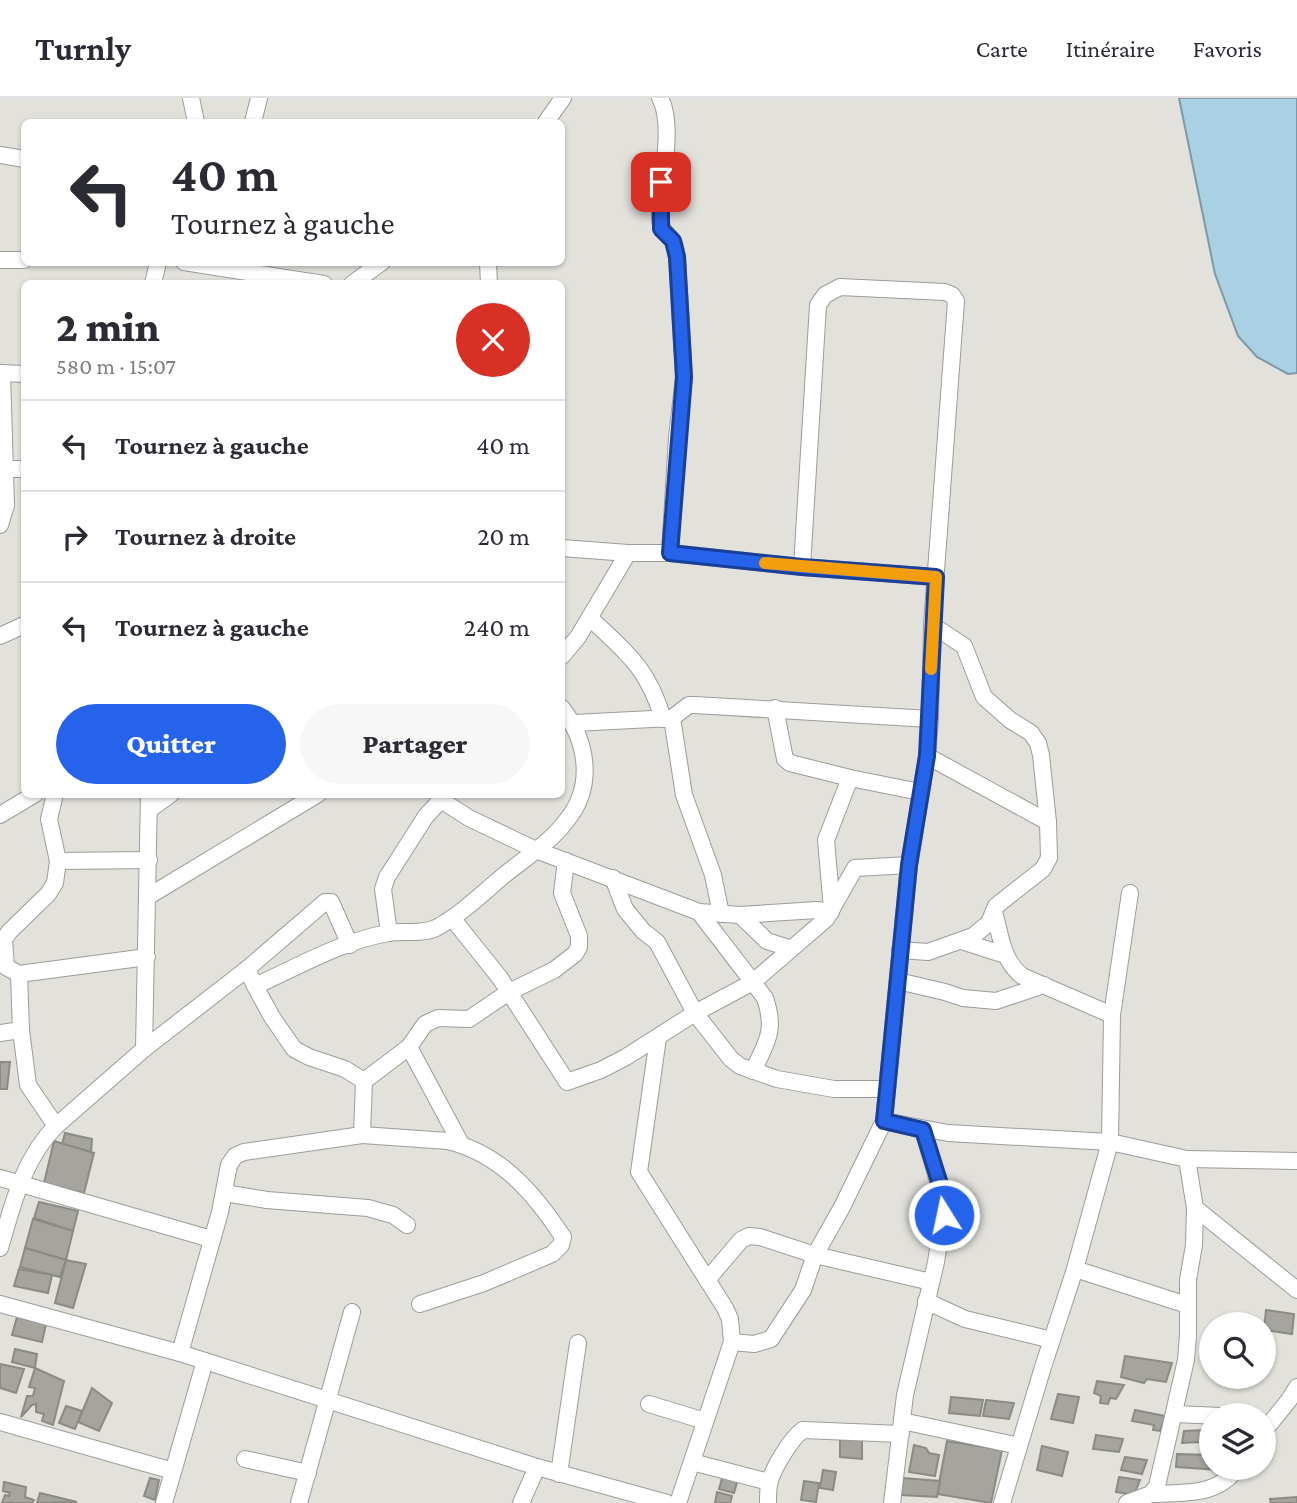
<!DOCTYPE html>
<html lang="fr">
<meta charset="utf-8">
<style>
body{margin:0;font-family:"Crimson Pro",serif;background:#f7f7f7;color:#2b2b33;height:100vh;display:flex;flex-direction:column;font-size:26px;white-space:nowrap}
*{box-sizing:border-box;margin:0}
p{font-size:23px;color:#7c7c81}
.icon{flex:none;width:38px;height:38px;fill:none;stroke:currentColor;stroke-width:2;stroke-linecap:round;stroke-linejoin:round}
.map{position:relative;flex:1;overflow:hidden}
.drawer{position:absolute;left:21px;top:182px;width:544px;height:518px;display:flex;flex-direction:column;background:#fff;border-radius:10px;box-shadow:0 2px 5px #0004}
.drawer>*{flex:none}
.hud{position:absolute;left:21px;top:21px;width:544px;height:147px;border-radius:10px;box-shadow:0 2px 5px #0004;background:#fff;color:#2b2b33;overflow:hidden}
.fabs{position:absolute;left:1199px;top:1214px;display:grid;gap:14px}
.fabs a{display:grid;place-items:center;width:77px;height:77px;border-radius:50%;background:#fff;box-shadow:0 2px 5px #0004;font-size:35px}
.pin{position:absolute;display:grid;place-items:center;width:60px;height:60px;color:#fff;margin:-30px;border-radius:14px;box-shadow:0 4px 10px #0006}
.me{position:absolute;width:77px;margin:-38px;rotate:350deg;stroke-linejoin:round;filter:drop-shadow(0 0 5px #0008)}
.turn{display:flex;align-items:center;gap:24px;height:147px;padding:0 35px;font-size:32px}
.turn .icon{width:91px;height:91px;stroke-width:2.5}
.turn b{display:block;font-size:49px;line-height:60px}
.round{display:grid;place-items:center;flex:none;width:74px;height:74px;border-radius:37px;background:#f7f7f7}
.head{display:flex;align-items:center;justify-content:space-between;height:119px;padding:0 35px}
h1{font-size:42px;font-weight:800;line-height:52px}
.action{display:flex;gap:14px;margin-top:auto;padding:14px 35px}
.action a{flex:1;height:80px;border-radius:42px;background:#2563eb;color:#fff;font-size:28px;font-weight:800;line-height:80px;text-align:center}
.action a+a{background:#f7f7f7;color:#2b2b33}
ul{padding:0;list-style:none}
li{display:flex;align-items:center;gap:21px;height:91px;padding:0 35px;border-top:2px solid #e1e1e2}
li div{flex:1}
li b{display:block;font-size:26px}
li em{font-style:normal}
header{display:flex;align-items:center;gap:42px;box-sizing:border-box;height:98px;padding:0 35px;background:#fff;border-bottom:2px solid #e1e1e2}
header strong{font-size:33px}
nav{display:flex;gap:38px;margin-inline-start:auto;font-size:24px}
.map>svg:first-child{display:block}
</style>
<header>
<strong>Turnly</strong>
<nav><a>Carte</a><a>Itinéraire</a><a>Favoris</a></nav>
</header>
<div class="map">
<svg width="1297" height="1405" viewBox="0 0 1297 1405">
<rect width="100%" height="100%" fill="#e2e1dc"/>
<polygon fill="#aad0e3" stroke="#7e98a5" stroke-width="2" points="1179,0 1297,0 1297,275 1288,276 1257,259 1238,238 1215,176"/>
<g fill="#a5a49f" stroke="#8b8a85" stroke-width="2">
<polygon points="0,964 10,964 7,991 0,991"/>
<polygon points="65,1035 92,1041 91,1054 62,1046"/>
<polygon points="54,1043 94,1055 84,1095 44,1085"/>
<polygon points="39,1104 78,1113 73,1133 34,1120"/>
<polygon points="33,1121 73,1133 66,1162 25,1150"/>
<polygon points="25,1150 66,1162 60,1179 20,1169"/>
<polygon points="66,1162 86,1166 73,1210 55,1205"/>
<polygon points="19,1171 52,1177 48,1195 14,1188"/>
<polygon points="1266,1212 1294,1216 1292,1236 1264,1232"/>
<polygon points="17,1219 46,1226 42,1244 12,1237"/>
<polygon points="15,1251 37,1256 35,1270 12,1264"/>
<polygon points="1125,1258 1172,1265 1166,1284 1147,1281 1144,1285 1121,1279"/>
<polygon points="0,1266 24,1271 16,1295 0,1290"/>
<polygon points="35,1270 64,1283 53,1327 42,1323 44,1316 36,1314 36,1306 32,1307 21,1319 27,1298 33,1298 35,1290 29,1289"/>
<polygon points="1097,1283 1124,1287 1116,1301 1110,1300 1108,1306 1100,1305 1101,1298 1094,1295"/>
<polygon points="92,1290 112,1305 99,1333 78,1324"/>
<polygon points="1058,1296 1079,1299 1073,1325 1051,1321"/>
<polygon points="951,1299 983,1302 980,1318 949,1315"/>
<polygon points="986,1302 1014,1305 1009,1321 983,1318"/>
<polygon points="66,1308 82,1313 75,1331 59,1325"/>
<polygon points="1135,1312 1165,1318 1160,1333 1153,1332 1154,1327 1132,1323"/>
<polygon points="1205,1332 1201,1344 1182,1345 1184,1333"/>
<polygon points="1096,1337 1123,1341 1119,1354 1093,1351"/>
<polygon points="840,1341 862,1342 862,1361 840,1359"/>
<polygon points="947,1343 1002,1352 991,1405 937,1396"/>
<polygon points="914,1347 926,1350 929,1355 939,1357 935,1378 909,1374"/>
<polygon points="1042,1348 1068,1354 1062,1378 1037,1372"/>
<polygon points="1177,1356 1211,1357 1211,1370 1220,1372 1176,1369"/>
<polygon points="1125,1359 1147,1362 1142,1376 1121,1372"/>
<polygon points="823,1372 836,1374 833,1392 820,1390"/>
<polygon points="723,1377 738,1381 734,1395 719,1391"/>
<polygon points="1119,1379 1140,1382 1134,1397 1116,1394"/>
<polygon points="150,1380 159,1382 155,1402 144,1398"/>
<polygon points="903,1380 940,1383 937,1399 901,1397"/>
<polygon points="804,1383 819,1385 816,1404 801,1402"/>
<polygon points="4,1384 26,1389 25,1399 34,1402 32,1405 2,1405 5,1397 9,1398 10,1395 3,1393"/>
<polygon points="717,1394 732,1398 730,1405 715,1405"/>
<polygon points="40,1395 77,1404 37,1405"/>
<polygon points="1297,1399 1297,1405 1271,1405 1270,1401"/>
</g>
<g fill="none" stroke-linecap="round" stroke-linejoin="round">
<g stroke="#9d9c98" stroke-width="18">
<g id="minor">
<polyline points="191,0 196,24"/>
<path d="M660 0C675 26 660 88 660 120 661 133 666 134 673 143 675 147 676 154 677 159L684 279 677 339 670 455"/>
<polyline points="253,24 259,0"/>
<polyline points="546,24 563,0"/>
<polyline points="0,57 24,61"/>
<polyline points="0,162 24,162"/>
<polyline points="184,164 324,186"/>
<polyline points="488,164 489,186"/>
<polyline points="153,186 158,164"/>
<polyline points="352,186 382,164"/>
<polyline points="0,275 24,276"/>
<polyline points="5,371 24,371"/>
<polyline points="0,408 6,407 2,275"/>
<polyline points="0,427 6,407"/>
<polyline points="562,450 628,455 670,455 802,469 936,479"/>
<path d="M590 520C627 555 648 570 663 621"/>
<polyline points="0,538 24,527"/>
<polyline points="562,558 578,539 628,455"/>
<polyline points="775,610 785,661 790,665 850,680"/>
<polyline points="672,620 689,607 695,607 930,621"/>
<polyline points="574,625 672,620 684,697 713,777 721,816"/>
<polyline points="927,658 1048,724"/>
<polyline points="55,696 49,721 58,763 149,762"/>
<polyline points="444,696 441,702 469,720 536,752 699,814 740,817 817,812 831,814"/>
<polyline points="149,712 171,696"/>
<polyline points="0,717 35,696"/>
<polyline points="613,780 625,811 643,833 657,844 695,915 731,961 740,968 777,981 834,991 887,991"/>
<polyline points="149,798 318,696"/>
<polyline points="832,811 826,742 850,680 920,694"/>
<path d="M699 814 765 900C776 932 767 944 753 973"/>
<path d="M994 814C1001 838 1002 862 1022 878L1112 917"/>
<polyline points="740,817 767,843 789,850"/>
<polyline points="452,820 500,880 567,984 601,972 626,959 695,915 753,884 826,821 855,770 909,767"/>
<polyline points="389,835 383,791 387,779 426,718 441,702"/>
<polyline points="961,843 1005,857"/>
<polyline points="900,852 928,854 973,838 989,825 996,808 1043,771 1049,760 1048,724 1041,657 1038,645 1031,635 1010,622 984,599 964,548 932,527"/>
<path d="M247 871 255 888C297 869 342 843 388 835 403 832 422 837 436 830 460 817 482 796 503 778 524 761 551 744 567 722 595 687 587 643 562 610"/>
<polyline points="19,876 147,859"/>
<polyline points="898,883 945,894 963,900 996,903 1044,887"/>
<polyline points="255,888 272,919 294,951 309,959 345,971 364,983"/>
<polyline points="0,935 21,932"/>
<polyline points="658,940 639,1074 725,1210 730,1221 732,1244 678,1405"/>
<polyline points="409,949 461,1046"/>
<polyline points="144,951 149,696"/>
<polyline points="364,983 409,949 425,926 438,920 469,921 509,894 554,872 575,856 579,849 579,838 562,795 566,763"/>
<polyline points="884,1023 948,1035 1110,1044 1187,1061 1195,1110 1297,1192"/>
<polyline points="56,1028 28,987 21,932 19,876 6,869 4,842 9,834 48,796 55,785 58,763"/>
<path d="M362 1037 448 1043C501 1056 534 1095 563 1139L561 1147 552 1156 484 1185 420 1206"/>
<polyline points="1187,1061 1297,1063"/>
<polyline points="0,1080 211,1141"/>
<polyline points="224,1095 267,1102 368,1110 393,1117 407,1127"/>
<path d="M0 1150C13 1106 23 1061 56 1028L144 951 247 871 325 804H331L350 847"/>
<polyline points="1075,1171 1187,1207"/>
<polyline points="707,1182 741,1142 749,1138 760,1139 815,1157 931,1184"/>
<polyline points="926,1203 965,1221 1052,1242"/>
<polyline points="0,1206 180,1255 537,1369 667,1405"/>
<polyline points="732,1244 754,1246 771,1241 803,1192 815,1157 842,1109 884,1023 909,767 927,658 930,621 932,527 956,203 952,197 945,194 840,189 825,197 818,207 802,469"/>
<polyline points="180,1255 220,1114 229,1067 235,1058 244,1054 362,1037 364,983"/>
<polyline points="649,1306 705,1323"/>
<polyline points="1174,1316 1221,1318"/>
<polyline points="902,1323 1019,1348"/>
<polyline points="0,1324 173,1373"/>
<polyline points="1264,1333 1289,1302 1297,1289"/>
<polyline points="245,1361 308,1375"/>
<polyline points="692,1364 769,1384"/>
<polyline points="559,1376 578,1245"/>
<path d="M1151 1396C1183 1394 1217 1399 1237 1370"/>
<polyline points="164,1405 205,1263"/>
<polyline points="299,1405 352,1214"/>
<polyline points="521,1405 537,1369"/>
<path d="M768 1405C768 1399 768 1393 769 1387 771 1373 791 1340 803 1332L901 1336"/>
<polyline points="892,1405 905,1297 936,1164 945,1107 923,1032"/>
<polyline points="1002,1405 1043,1269 1075,1171 1110,1044 1112,917 1130,795"/>
<polyline points="1127,1405 1151,1396 1157,1388 1186,1262 1188,1237 1188,1182 1194,1147 1195,1110"/>
</g>
</g>
<use href="#minor" stroke="#fff" stroke-width="16"/>
</g>
<g fill="none" stroke-linecap="round" stroke-linejoin="round">
<g stroke="#184099" stroke-width="18">
<polyline id="route" points="661,84 661,131 673,143 677,159 684,279 670,455 802,469 936,479 927,658 909,767 884,1023 923,1032 944,1099 944,1117"/>
</g>
<use href="#route" stroke="#2563eb" stroke-width="12"/>
<polyline stroke="#f59e0b" stroke-width="12" points="765,465 936,479 931,571"/>
</g>
</svg>
<div class="fabs">
<a><svg class="icon" aria-label="search" viewBox="0 0 24 24"><circle cx="10" cy="10" r="6"/><path d="M15 15l6 6"/></svg></a>
<a><svg class="icon" aria-label="layers" viewBox="0 0 24 24"><path d="M12 4l9 5-9 5-9-5zM3 14l9 5 9-5"/></svg></a>
</div>
<div class="pin" style="left:661px;top:84px;background:#d93025"><svg class="icon" aria-label="arrive" viewBox="0 0 24 24"><path d="M6 21V4h12l-3 4 3 4H6"/></svg></div>
<svg class="me" style="left:944px;top:1117px" viewBox="-20 -20 40 40"><circle r="17" fill="#2563eb" stroke="#fff" stroke-width="3"/><path d="M0-11L8 9 0 5-8 9z" fill="#fff"/></svg>
<div class="hud">
<div class="turn"><svg class="icon" aria-label="left" viewBox="0 0 24 24"><path d="M17 20v-9H6M10 6l-5 5 5 5"/></svg><div><b>40 m</b>Tournez à gauche</div></div>
</div>
<section class="drawer">
<div class="head"><div><h1>2 min</h1><p>580 m · 15:07</p></div><a class="round" style="background:#d93025;color:#fff"><svg class="icon" aria-label="close" viewBox="0 0 24 24"><path d="M6 6l12 12M18 6L6 18"/></svg></a></div>
<ul>
<li><svg class="icon" aria-label="left" viewBox="0 0 24 24"><path d="M17 20v-9H6M10 6l-5 5 5 5"/></svg><div><b>Tournez à gauche</b></div><em>40 m</em></li>
<li><svg class="icon" aria-label="right" viewBox="0 0 24 24"><path d="M7 20v-9h11M14 6l5 5-5 5"/></svg><div><b>Tournez à droite</b></div><em>20 m</em></li>
<li><svg class="icon" aria-label="left" viewBox="0 0 24 24"><path d="M17 20v-9H6M10 6l-5 5 5 5"/></svg><div><b>Tournez à gauche</b></div><em>240 m</em></li>
</ul>
<div class="action"><a>Quitter</a><a>Partager</a></div>
</section>
</div>
